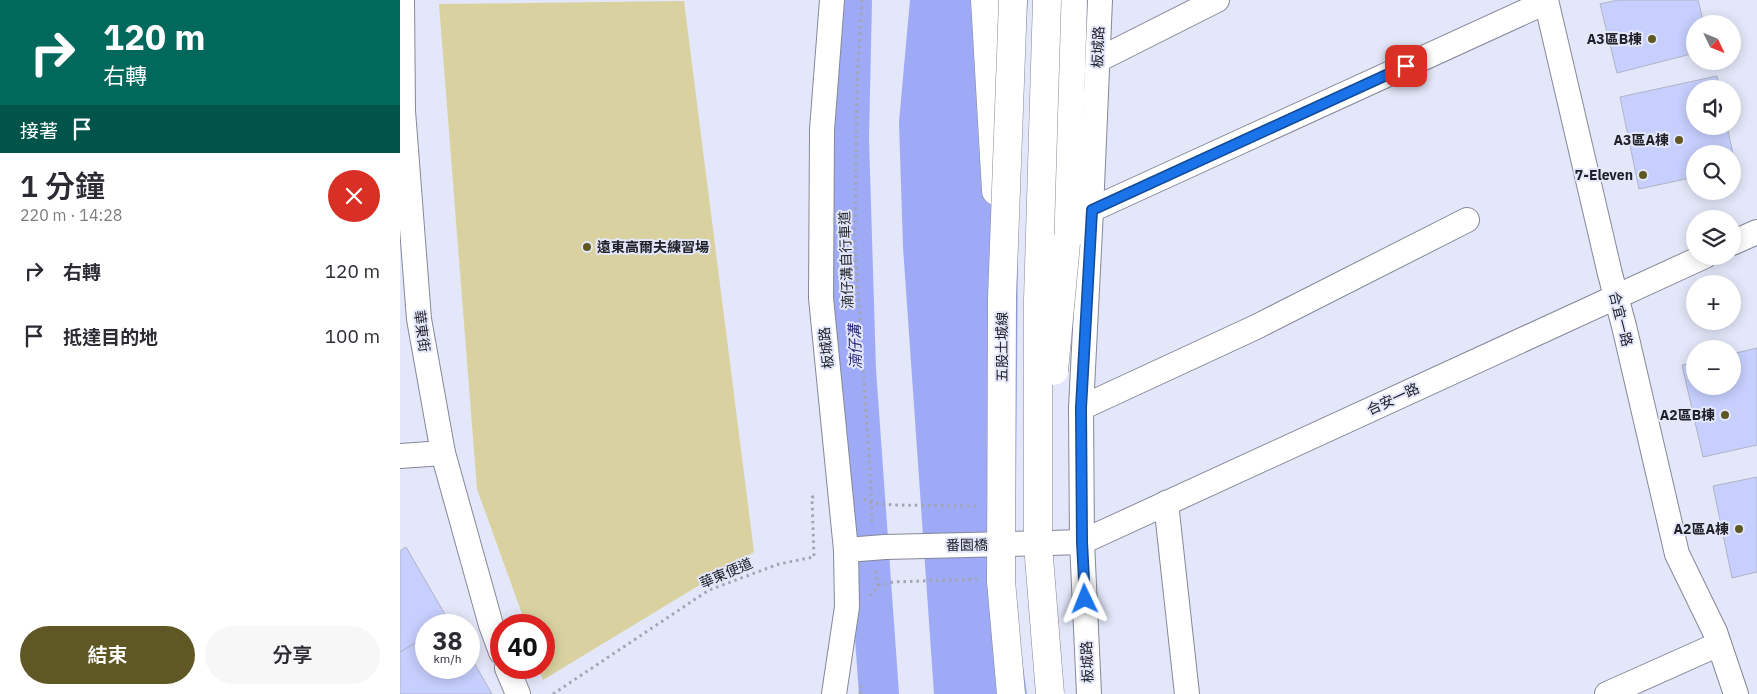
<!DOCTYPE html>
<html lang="zh-TW">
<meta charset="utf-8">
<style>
body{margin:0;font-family:"IBM Plex Sans","Noto Sans TC",sans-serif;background:#f7f7f7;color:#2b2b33;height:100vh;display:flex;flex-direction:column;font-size:19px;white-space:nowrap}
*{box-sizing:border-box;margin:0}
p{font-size:16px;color:#7c7c81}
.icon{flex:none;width:28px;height:28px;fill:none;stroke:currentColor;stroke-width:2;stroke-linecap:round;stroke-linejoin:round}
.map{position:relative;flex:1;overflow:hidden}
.details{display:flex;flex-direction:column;background:#fff;width:400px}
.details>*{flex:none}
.hud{background:#00695c;color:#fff;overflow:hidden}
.needle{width:32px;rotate:133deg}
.controls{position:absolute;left:1286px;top:15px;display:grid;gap:10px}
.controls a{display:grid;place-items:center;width:55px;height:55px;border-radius:50%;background:#fff;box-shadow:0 2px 12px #0003;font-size:25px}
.speed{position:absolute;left:15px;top:614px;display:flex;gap:10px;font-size:25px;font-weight:700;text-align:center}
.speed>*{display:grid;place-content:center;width:65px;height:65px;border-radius:50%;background:#fff;box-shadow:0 2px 12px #0003;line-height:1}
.speed small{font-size:12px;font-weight:400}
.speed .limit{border:8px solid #d22;background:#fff;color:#111}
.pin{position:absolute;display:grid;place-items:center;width:42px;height:42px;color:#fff;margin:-21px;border-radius:10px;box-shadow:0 2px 8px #0006}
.me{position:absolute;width:55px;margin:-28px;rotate:358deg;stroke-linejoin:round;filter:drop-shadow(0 0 4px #0008)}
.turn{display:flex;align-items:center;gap:18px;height:105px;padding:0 20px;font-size:22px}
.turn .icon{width:65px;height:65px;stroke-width:2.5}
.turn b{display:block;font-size:35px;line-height:42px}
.then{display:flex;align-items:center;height:48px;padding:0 20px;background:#0003;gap:10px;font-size:19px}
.round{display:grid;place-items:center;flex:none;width:52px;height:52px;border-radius:26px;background:#f7f7f7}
.overview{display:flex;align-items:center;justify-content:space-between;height:85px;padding:0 20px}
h1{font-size:30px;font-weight:600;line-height:38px}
.primary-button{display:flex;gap:10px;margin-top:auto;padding:10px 20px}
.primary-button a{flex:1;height:58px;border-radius:30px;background:#5f5824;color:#fff;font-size:20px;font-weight:600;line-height:58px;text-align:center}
.primary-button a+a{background:#f7f7f7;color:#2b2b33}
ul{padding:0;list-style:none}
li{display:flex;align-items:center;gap:15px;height:65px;padding:0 20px}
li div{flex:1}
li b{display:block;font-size:19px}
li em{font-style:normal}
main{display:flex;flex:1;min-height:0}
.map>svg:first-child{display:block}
</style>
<main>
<section class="details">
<div class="hud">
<div class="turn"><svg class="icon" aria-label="right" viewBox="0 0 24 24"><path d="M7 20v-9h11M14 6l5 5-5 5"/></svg><div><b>120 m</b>右轉</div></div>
<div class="then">接著<svg class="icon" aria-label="arrive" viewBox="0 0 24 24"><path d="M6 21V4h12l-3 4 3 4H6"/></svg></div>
</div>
<div class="overview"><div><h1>1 分鐘</h1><p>220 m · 14:28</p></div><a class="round" style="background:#d93025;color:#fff"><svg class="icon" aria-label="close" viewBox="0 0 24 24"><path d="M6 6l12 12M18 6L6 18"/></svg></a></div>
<ul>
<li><svg class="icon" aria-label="right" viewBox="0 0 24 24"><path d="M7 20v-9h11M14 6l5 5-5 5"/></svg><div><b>右轉</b></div><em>120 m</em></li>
<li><svg class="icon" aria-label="arrive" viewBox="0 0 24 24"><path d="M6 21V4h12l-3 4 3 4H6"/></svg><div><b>抵達目的地</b></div><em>100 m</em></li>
</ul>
<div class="primary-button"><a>結束</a><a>分享</a></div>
</section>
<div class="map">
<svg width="1357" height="694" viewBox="0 0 1357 694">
<rect width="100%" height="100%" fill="#e3e7f9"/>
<polygon fill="#d9d2a0" points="284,1 354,552 143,680 139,668 144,668 144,625 126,625 77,489 39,4"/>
<polygon fill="#9eaaf5" points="510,0 628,0 619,135 615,610 627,694 534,694 503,247 499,122"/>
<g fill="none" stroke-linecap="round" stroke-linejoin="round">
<polyline stroke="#9eaaf5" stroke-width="40" points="452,0 449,139 456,370 479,694"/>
</g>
<g fill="#c6cffd" stroke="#b1b4c6">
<polygon points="1218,0 1298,0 1304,24 1295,24 1295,53 1217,73 1200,4"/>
<polygon points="1317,76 1320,89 1295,89 1295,126 1327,126 1336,168 1332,169 1332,154 1295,154 1295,177 1239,189 1220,97"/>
<polygon points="1357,348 1357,445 1303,457 1282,365 1295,362 1295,386 1332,386 1332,354"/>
<polygon points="1357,477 1357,572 1332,578 1313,486"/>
<polygon points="6,547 50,623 46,625 26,625 26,637 0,652 0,551"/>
<polygon points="26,637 26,668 69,668 69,654 92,694 0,694 0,652"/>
</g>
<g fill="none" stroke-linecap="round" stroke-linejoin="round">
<g stroke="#858898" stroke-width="26">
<g id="minor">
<polyline points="2,0 3,111 19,319 43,453 91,625 101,652"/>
<polyline points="432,0 422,130 421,298 446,550 447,607 434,694"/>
<polyline points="1146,0 1210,274 1224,326 1277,554 1315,632 1336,694"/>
<polyline points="698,60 817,0"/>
<polyline points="691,210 1146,2"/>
<polyline points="1332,243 1357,232"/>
<polyline points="681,408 856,327 1067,220"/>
<polyline points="0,456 43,453"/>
<polyline points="766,503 787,694"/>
<polyline points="650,543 682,542 1305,256"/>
<polyline points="446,550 485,547"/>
<polyline points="107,668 118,694"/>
<polyline points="689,694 682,542 681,408 691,210 700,0"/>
<polyline points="1207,694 1319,644"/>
</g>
</g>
<g stroke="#858898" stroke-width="29">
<g id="highway">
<polyline points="585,0 596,191"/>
<polyline points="666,243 673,0"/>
</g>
</g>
<g stroke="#a2a5b3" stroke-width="3" stroke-dasharray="2.5 4" stroke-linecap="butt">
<polyline points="462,0 457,81 455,244 471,486 472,526"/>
<polyline points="464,499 471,503 494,505 576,506"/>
<polyline points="478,586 493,582 578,579"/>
<polyline points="470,596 478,586 475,570"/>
<polyline points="153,694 309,590 379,564 414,557 412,497 418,497"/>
<polyline points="460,694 461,685"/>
</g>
<use href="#minor" stroke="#fff" stroke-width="24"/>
<use href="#highway" stroke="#fff" stroke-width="28"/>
<g stroke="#858898" stroke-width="26" stroke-linecap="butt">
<polyline id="minor-bridge" points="485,547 650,543"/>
</g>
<g stroke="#858898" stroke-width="29" stroke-linecap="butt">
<g id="highway-bridge">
<polyline points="647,0 638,300 638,545 650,694"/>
<polyline points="654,371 666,243"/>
<polyline points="611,694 601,581 602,298 613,0"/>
</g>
</g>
<use href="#minor-bridge" stroke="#fff" stroke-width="24"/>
<use href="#highway-bridge" stroke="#fff" stroke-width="28"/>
</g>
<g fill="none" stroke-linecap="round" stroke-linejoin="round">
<g stroke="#114b97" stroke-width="12">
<polyline id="route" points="685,599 682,542 681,408 692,210 1006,66"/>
</g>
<use href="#route" stroke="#1a73e8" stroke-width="9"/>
</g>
<g fill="#5f5824" stroke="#e3e7f9" stroke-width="2">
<circle cx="1252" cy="39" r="5"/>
<circle cx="1279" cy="140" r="5"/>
<circle cx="1243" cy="175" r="5"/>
<circle cx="187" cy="247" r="5"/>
<circle cx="1325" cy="415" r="5"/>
<circle cx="1339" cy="529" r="5"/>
</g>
<g text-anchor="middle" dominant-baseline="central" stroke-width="4" stroke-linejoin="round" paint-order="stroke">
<g font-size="14" font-weight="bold" fill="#202128" stroke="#e3e7f9" text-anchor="end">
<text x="1242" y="39">A3區B棟</text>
<text x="1269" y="140">A3區A棟</text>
<text x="1233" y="175">7-Eleven</text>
<text x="197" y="247" text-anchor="start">遠東高爾夫練習場</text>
<text x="1315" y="415">A2區B棟</text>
<text x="1329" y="529">A2區A棟</text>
</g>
<g font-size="14" fill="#202128" stroke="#e3e7f9">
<text transform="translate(698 47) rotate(-88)">板城路</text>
<text transform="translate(446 260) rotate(-92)">湳仔溝自行車道</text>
<text transform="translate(1221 319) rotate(76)">合宜一路</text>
<text transform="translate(22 331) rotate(82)">華東街</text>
<text transform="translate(602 347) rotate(-90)">五股土城線</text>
<text transform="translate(426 348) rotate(-96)">板城路</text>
<text transform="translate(993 399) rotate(-25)">合安一路</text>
<text transform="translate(567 545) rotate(-1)">番園橋</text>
<text transform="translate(326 573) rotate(-23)">華東便道</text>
<text transform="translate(687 662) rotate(-92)">板城路</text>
</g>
<g font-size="15" font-style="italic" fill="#28267b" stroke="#e3e7f9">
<text transform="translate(455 347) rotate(-92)">湳仔溝</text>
</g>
</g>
</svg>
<div class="controls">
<a><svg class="needle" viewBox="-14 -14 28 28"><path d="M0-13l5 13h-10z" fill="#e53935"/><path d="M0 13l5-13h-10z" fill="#7c7c81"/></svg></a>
<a><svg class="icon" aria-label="sound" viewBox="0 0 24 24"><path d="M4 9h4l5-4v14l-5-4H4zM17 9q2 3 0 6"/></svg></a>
<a><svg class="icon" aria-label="search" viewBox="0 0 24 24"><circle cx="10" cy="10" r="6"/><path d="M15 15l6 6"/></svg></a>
<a><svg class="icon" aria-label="layers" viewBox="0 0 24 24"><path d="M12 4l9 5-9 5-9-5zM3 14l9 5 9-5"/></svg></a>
<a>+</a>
<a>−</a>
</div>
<div class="speed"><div>38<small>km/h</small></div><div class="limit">40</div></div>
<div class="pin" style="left:1006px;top:66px;background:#d93025"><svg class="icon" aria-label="arrive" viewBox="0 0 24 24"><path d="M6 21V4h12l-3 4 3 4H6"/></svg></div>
<svg class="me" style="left:685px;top:599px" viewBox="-20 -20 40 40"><path d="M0-17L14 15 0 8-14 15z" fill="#1a73e8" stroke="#fff" stroke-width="4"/></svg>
</div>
</main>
